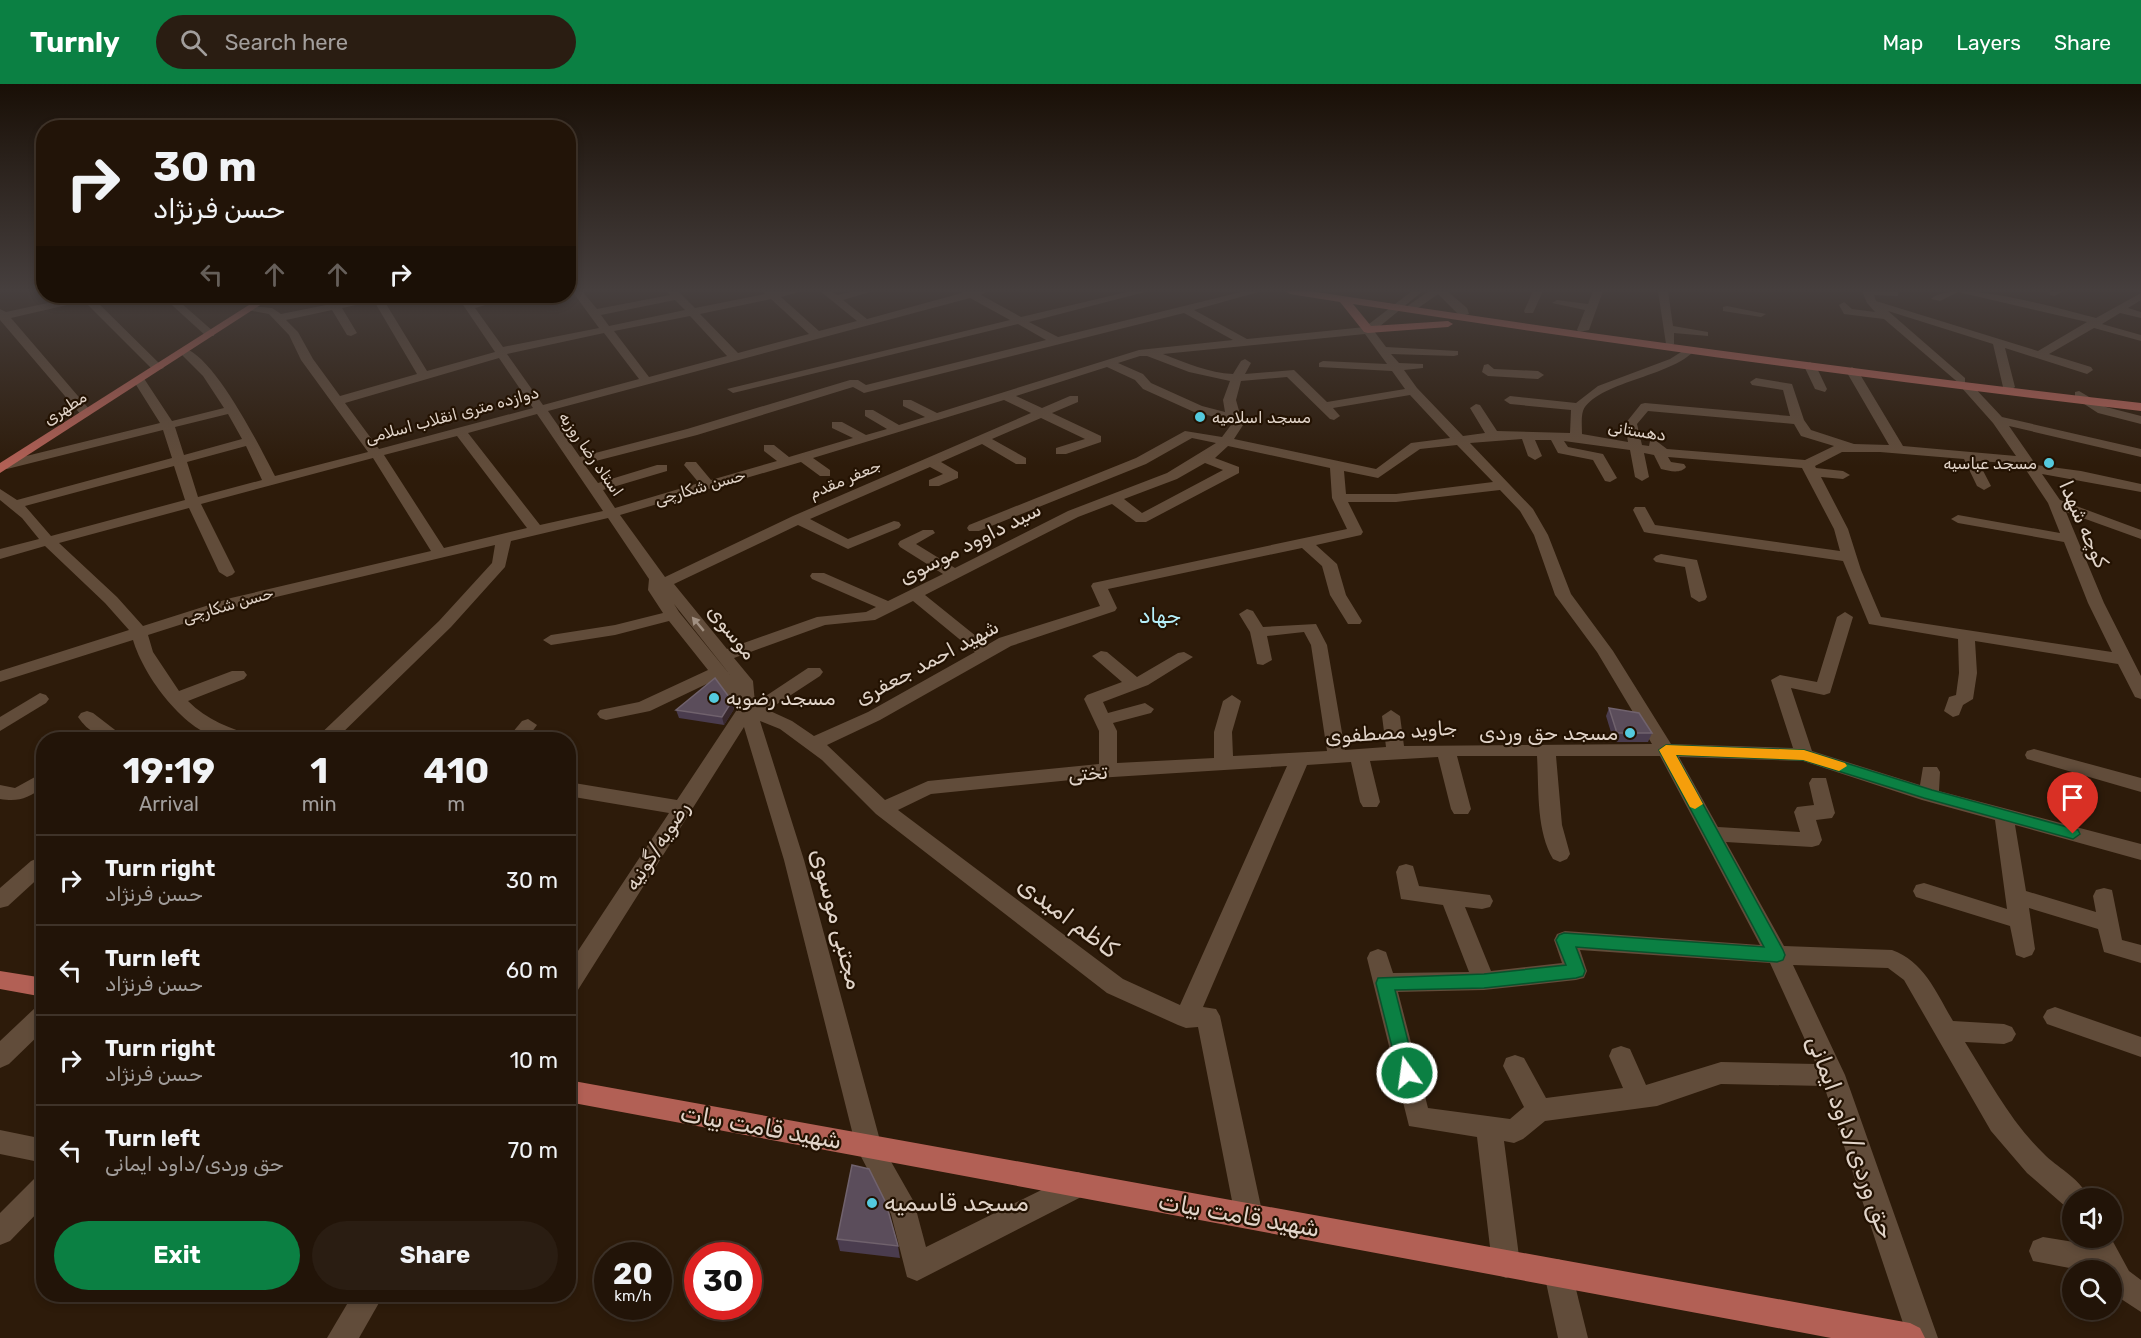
<!DOCTYPE html>
<meta charset="utf-8">
<style>
body{margin:0;font-family:Rubik,Vazirmatn,sans-serif;background:#2a1d12;color:#f1f3f6;height:100vh;display:flex;flex-direction:column;font-size:22px;white-space:nowrap}
*{box-sizing:border-box;margin:0}
p{font-size:20px;color:#a29e9c}
.icon{flex:none;width:33px;height:33px;fill:none;stroke:currentColor;stroke-width:2;stroke-linecap:round;stroke-linejoin:round}
.map{position:relative;flex:1;overflow:hidden}
.panel{position:absolute;left:36px;top:648px;width:540px;height:570px;display:flex;flex-direction:column;background:#221408;border-radius:24px;box-shadow:0 3px 9px #0003,0 0 0 2px #3f3329}
.panel>*{flex:none}
.top-card{position:absolute;left:36px;top:36px;width:540px;height:183px;border-radius:24px;box-shadow:0 3px 9px #0003,0 0 0 2px #3f3329;background:#221408;color:#f1f3f6;overflow:hidden}
.buttons{position:absolute;left:2062px;top:1104px;display:grid;gap:12px}
.buttons a{display:grid;place-items:center;width:60px;height:60px;border-radius:50%;background:#221408;box-shadow:0 3px 9px #0003,0 0 0 2px #3f3329;font-size:30px}
.speed{position:absolute;left:594px;top:1158px;display:flex;gap:12px;font-size:30px;font-weight:700;text-align:center}
.speed>*{display:grid;place-content:center;width:78px;height:78px;border-radius:50%;background:#221408;box-shadow:0 3px 9px #0003,0 0 0 2px #3f3329;line-height:1}
.speed small{font-size:15px;font-weight:400}
.speed .limit{border:9px solid #d22;background:#fff;color:#111}
.pin{position:absolute;display:grid;place-items:center;width:51px;height:51px;color:#fff;margin:-62px -26px;border-radius:50% 50% 50% 0;rotate:-45deg;box-shadow:0 0 6px #0007}
.pin .icon{rotate:45deg}
.me{position:absolute;width:66px;margin:-33px;rotate:346deg;stroke-linejoin:round;filter:drop-shadow(0 0 4px #0008)}
.turn{display:flex;align-items:center;gap:21px;height:126px;padding:0 18px;font-size:27px}
.turn .icon{width:78px;height:78px;stroke-width:2.5}
.turn b{display:block;font-size:42px;line-height:51px}
.lanes{display:flex;align-items:center;height:57px;padding:0 18px;background:#0003;justify-content:center;gap:30px;direction:ltr}
.lanes .off{opacity:.35}
.eta{display:flex;justify-content:space-evenly;align-items:center;height:102px;text-align:center}
.eta b{font-size:36px;font-weight:700;line-height:42px}
.action{display:flex;gap:12px;margin-top:auto;padding:12px 18px}
.action a{flex:1;height:69px;border-radius:36px;background:#0b8043;color:#fff;font-size:24px;font-weight:700;line-height:69px;text-align:center}
.action a+a{background:#2a1d12;color:#f1f3f6}
ul{padding:0;list-style:none}
li{display:flex;align-items:center;gap:18px;height:90px;padding:0 18px;border-top:2px solid #3f3329}
li div{flex:1}
li b{display:block;font-size:22px}
li em{font-style:normal}
header{display:flex;align-items:center;gap:36px;box-sizing:border-box;height:84px;padding:0 30px;background:#0b8043;color:#fff}
header strong{font-size:28px}
nav{display:flex;gap:33px;margin-inline-start:auto;font-size:21px}
.search{width:420px;height:54px;background:#2a1d12;display:flex;align-items:center;gap:15px;box-sizing:border-box;padding:0 21px;border-radius:33px;color:#a29e9c;font-size:22px}
.map>svg:first-child{display:block}
</style>
<header>
<strong>Turnly</strong>
<div class="search"><svg class="icon" aria-label="search" viewBox="0 0 24 24"><circle cx="10" cy="10" r="6"/><path d="M15 15l6 6"/></svg>Search here</div>
<nav><a>Map</a><a>Layers</a><a>Share</a></nav>
</header>
<div class="map">
<svg width="2141" height="1254" viewBox="0 0 2141 1254">
<rect width="100%" height="100%" fill="#2d1b0a"/>
<g fill="none" stroke-linecap="round" stroke-linejoin="round">
<g fill="#614c3a" fill-rule="evenodd">
<path d="M572 207H582L597 225 670 211 667 207H678L695 224 765 210 763 207H802L781 213 819 247 857 237 820 207H831L837 211 855 207H873L843 216 867 235 962 209 961 207H988L981 211 1021 233 1131 207H1149L1029 238 1058 253 1245 207H1262L1194 226 1247 255 1365 243 1412 207H1423L1374 247 1386 263 1458 267V271L1454 272 1391 270 1399 279 1423 280V284L1404 286 1417 304 1463 352 1485 349 1470 324 1476 320 1480 321 1497 347 1570 349 1571 326 1510 320 1504 316 1510 312 1576 319 1598 302 1670 275 1689 263 1695 266C1671 293 1596 298 1583 327 1581 333 1582 343 1582 350L1628 358 1625 340 1641 320 1645 319 1790 332 1783 306 1752 301 1750 298 1756 294 1792 300 1804 336 1811 346 1854 360 1889 361 1846 287 1852 283 1858 287 1903 362 2016 372 1993 339 1961 303 1967 299 1971 300 2002 333 2141 365V373L2009 342 2036 381 2081 387 2141 400V408L2042 390 2060 416 2141 446V455L2066 428 2104 519 2141 592V615L2135 613 2118 580 1975 557 1977 589 1973 615 1963 621 1959 631 1953 633 1944 627 1949 613 1956 611 1959 589 1958 555 1869 540 1843 477 1649 449 1644 448 1633 426 1635 423H1645L1655 441 1840 467 1834 445 1802 384 1668 373 1671 378 1684 380 1686 383C1681 390 1669 387 1661 385L1654 371 1644 369 1649 393 1642 397 1635 393 1630 366 1564 357 1568 363 1603 370 1617 394 1610 398 1605 397 1593 376 1558 369 1551 356H1535L1542 372 1535 376 1528 372 1522 355 1470 359 1533 425 1548 451 1571 510 1613 567 1671 660 1793 664 1771 596 1780 591 1817 598 1837 533 1845 528 1853 533 1830 609 1824 611 1791 604 1812 667 1920 701 1923 683H1937L1940 688 1939 707 2141 760V776L2015 741 2026 807 2096 828 2093 812 2096 806 2104 804 2112 806 2122 856 2141 861V879L2104 868 2098 845 2029 824 2035 865 2032 871 2024 874 2016 871 2010 842 1916 813 1913 807 1916 801 1924 799 2007 825 1995 736 1922 716 1803 677 1679 673 1718 743 1800 748 1794 728 1797 723 1814 721 1809 699 1812 694H1826L1835 729 1832 734 1816 736 1822 756 1819 761 1812 763 1726 758 1784 862 1892 866C1924 877 1937 910 1953 937L2004 940 2012 943 2016 950 2012 957 2004 960 1965 958C1990 998 2012 1040 2046 1072 2060 1085 2082 1096 2088 1114H2073V1126L2066 1123 2027 1089 1991 1047 1904 896 1888 884 1793 881 1845 991 1938 1254H1908L1824 1002 1721 1000 1657 1022 1545 1037 1523 1055 1514 1059 1504 1057 1520 1180 1516 1190 1506 1194 1496 1190 1492 1180 1477 1053 1409 1042 1367 874 1370 868 1378 865 1386 868 1393 889 1469 888 1443 821 1401 815 1396 788 1399 782 1406 780 1413 782 1419 802 1490 811 1493 817 1490 823 1482 825 1465 823 1491 887 1562 879 1554 856 1557 850 1565 847 1760 861 1660 672H1556L1562 741 1570 770 1567 775 1560 778 1553 775C1536 746 1539 705 1537 672H1457L1471 725 1468 730H1454L1451 725 1438 673 1370 677 1380 718 1377 723H1363L1360 718 1351 678 1307 681 1203 923 1216 925 1220 932 1263 1132 1259 1141 1249 1145 1239 1141 1235 1132 1198 943 1186 944 1178 941 1107 909 876 730 822 676 780 645 760 637 804 776 881 1060 914 1118 926 1163 1078 1088 1087 1092 1091 1101 1087 1110 917 1197 907 1193 891 1130 856 1063 784 776 744 643 576 909 568 911V882L669 729 568 712V698L677 716 738 624 715 596 650 627 606 636 600 634 597 630 600 626 639 618 708 586 669 537 615 551 551 561 543 556 551 551 615 541 663 529 648 506 649 495 608 434 511 457 505 483 451 543 335 656H314L439 537 492 479 495 461 242 521 148 551 153 568 179 607 232 587H244L247 591 244 595 188 617C207 636 230 645 256 652L258 656C247 656 235 657 225 656 185 649 144 593 133 556L0 598V587L129 546 105 519 45 462 0 475V465L39 455 22 434 0 416V405L17 416 172 374 163 346 7 385 0 381 2 378 160 339 133 296 139 292 143 293 172 337 224 324 203 292 178 267 184 264C215 273 260 363 275 392L368 368 301 276 289 251 269 230 247 226V222L272 224 281 230 371 212H390L383 215 427 287 495 268 457 212H467L471 218 495 212H510L509 214 475 224 503 263 599 244ZM970 214 1010 236 727 305 733 309 1018 240 1046 256 866 301 858 296H850L687 345 580 373 548 327ZM771 215 809 250 738 269 700 230ZM675 216 685 226 609 242 601 231ZM374 217 417 290 340 312 313 275 298 248 286 236 332 226 347 251 351 252 357 249 342 224ZM1184 229 1233 256 1139 266 937 329 911 316H903V322L925 333 899 341 873 326H865V332L887 345 866 351 842 338H832V344L853 354 789 373 774 361H764V367L777 377 711 396 696 378H686L684 381 699 399 615 424 603 406 667 387V381H657L598 399 584 380 697 351 853 303 864 309ZM690 232 727 272 649 293 614 247ZM604 249 639 295 543 321 507 270ZM1365 250 1387 280 1323 277 1319 279V283L1392 287 1405 305 1327 318 1294 286 1245 290 1251 279 1245 275 1241 277 1233 290C1209 289 1186 279 1163 270ZM1140 272H1147L1189 288 1230 297 1223 316 1225 328 1202 322 1151 299 1143 290 1118 279ZM499 274 533 324 379 365 345 319ZM1107 283 1135 296 1143 305 1194 328 1228 336 1231 341 1222 353 1185 347 1136 374 969 441 967 444 969 447H979L1146 380 1192 354 1216 359 1167 389 1068 427 955 484 916 460 935 449 933 446H923L900 457 898 460 900 463 943 490 888 517 824 489H812L810 492 812 495 876 523 866 528 817 533 727 565 674 500 798 441 848 465 899 444 901 441 899 438 894 437 848 455 810 435 930 383 943 390 929 396V402H939L958 394V388L941 378 982 360 1016 380H1026V374L992 355 1041 334 1085 355 1056 364V370H1066L1101 358V352L1052 329 1078 318V312H1070L1042 324 1016 312ZM1287 293 1330 335 1334 336 1340 332 1333 324 1410 311 1450 354 1411 359 1376 385 1234 355 1243 341 1236 316 1241 297ZM1004 316 1031 329 793 432 665 493 620 431 801 378 820 392H830V386L813 374ZM1648 327 1794 340 1801 352 1834 362 1805 376 1667 365 1655 356 1650 357 1649 362 1642 361 1637 340ZM228 330 242 355 184 371 175 343ZM537 330 603 427 540 441 468 349ZM457 352 527 444 444 464 384 371ZM1457 361 1493 398 1396 410H1346L1344 387 1378 394 1420 365ZM246 362 262 396 198 413 187 378ZM1228 362 1330 384 1332 414 1347 445 1093 499 1091 502 1100 522 999 554 987 561 925 511 1078 433 1112 420 1136 438H1146L1239 389V383L1215 374ZM1842 368H1880L1964 375 1977 402 1984 406 1991 402 1978 377 2022 380 2048 419 2060 449 1958 431 1951 435 1958 439 2064 458 2088 519 2112 568 1881 533 1861 486 1848 445 1821 393 1843 395 1850 391 1843 387 1816 384 1815 382ZM373 374 431 467 231 514 143 542 117 513 59 459 189 424 219 488 227 493 232 491 235 488 201 420ZM1205 379 1223 386 1142 429 1124 415 1177 395ZM174 382 185 416 51 452 25 422ZM1500 406 1520 427 1534 451 1555 511 1597 568 1652 660 1404 662 1400 632 1391 626 1382 632 1386 663 1345 666 1327 561 1316 540 1263 543 1253 527 1247 525 1239 530 1250 548 1257 580 1263 581 1272 576 1267 552 1304 548 1311 561 1327 667 1233 672 1232 648 1241 617 1232 611 1223 617 1214 648V674L1117 679V647L1113 639 1151 629 1154 625 1145 619 1108 629 1103 618 1148 601 1193 573 1184 568 1178 569 1137 593 1107 568 1101 567 1092 572 1122 598 1087 611 1084 615 1099 647V680L928 697 885 716 827 661 880 636 1011 562 1115 527 1117 524 1108 505 1302 464 1322 482 1330 511 1348 540H1360L1362 537 1346 511 1337 480 1316 461 1361 451 1363 448 1348 418H1396ZM913 517 975 568 868 628 814 652 792 637 768 626 820 592 823 588 820 584H808L755 619 753 597 734 574 825 541 875 536ZM674 520 731 592 679 528ZM1287 682 1180 921 1123 895 898 726 931 710 1081 695ZM1580 866 1770 879 1816 980 1721 978 1646 1001 1630 965 1621 962 1612 965 1609 972 1623 1004 1546 1014 1524 974 1515 971 1506 974 1503 982 1524 1023 1510 1035 1428 1024 1398 908 1484 906 1576 896 1584 894 1587 887Z"/>
<polygon points="1429,207 1447,207 1467,224 1469,230 1460,232 1438,210 1414,227 1406,227 1406,223"/>
<polygon points="1533,207 1543,207 1533,229 1525,229 1524,227"/>
<polygon points="1593,207 1603,207 1589,246 1579,248 1577,246 1585,226 1552,219 1557,216 1588,220"/>
<polygon points="1658,207 1668,207 1673,242 1708,248 1708,252 1674,249 1674,260 1666,260"/>
<path d="M1862 207 1898 208V212L1874 211 1876 217 2038 267 2087 238 1958 208 1940 217 1931 215C1955 193 2063 226 2096 234L2141 209V216L2128 224 2141 228V234L2120 229 2102 240 2141 251V257L2094 244 2049 270 2091 283 2093 286 2087 290 2005 264 2015 303 2009 307 2003 303 1993 260 1888 227 1965 294V300L1961 301 1884 235 1844 230 1839 221 1844 218 1852 225 1875 228 1867 219Z"/>
<polygon points="2050,207 2064,207 2054,212 2050,211"/>
<polygon points="80,212 97,212 94,215 164,284 154,287 84,217 11,234 90,326 92,329 86,333 82,332 0,236 0,225 6,228"/>
<polygon points="162,212 173,212 214,248 214,252 206,252"/>
<polygon points="1727,222 1766,230 1761,233 1723,227 1723,223"/>
<polygon points="1810,278 1816,282 1827,305 1825,308 1815,305 1804,282"/>
<polygon points="1488,280 1494,285 1538,287 1544,291 1538,295 1488,292 1482,288 1484,281"/>
<polygon points="2079,307 2106,323 2141,332 2141,340 2098,329 2075,314 2075,308"/>
<polygon points="1661,470 1697,476 1707,513 1705,516 1699,518 1691,513 1685,483 1656,478 1653,475 1656,472"/>
<polygon points="40,609 46,611 49,615 46,619 0,647 0,633"/>
<path d="M87 627 93 629 119 649 120 656C103 656 88 648 78 633L81 629Z"/>
<polygon points="528,635 537,641 526,656 506,656 522,637"/>
<polygon points="2034,665 2141,694 2141,708 2027,675 2025,671 2027,667"/>
<path d="M44 688V703C27 714 20 718 0 715V701L15 704Z"/>
<polygon points="38,774 44,776 44,789 8,822 0,824 0,804 31,777"/>
<polygon points="44,920 44,946 9,980 0,984 0,957 36,923"/>
<polygon points="2055,923 2141,953 2141,973 2047,940 2043,933 2047,926"/>
<polygon points="0,1046 44,1055 44,1079 0,1070"/>
<polygon points="44,1091 44,1122 10,1157 0,1161 0,1129 35,1094"/>
<polygon points="2043,1153 2086,1160 2083,1154 2111,1154 2129,1187 2141,1196 2141,1228 2112,1209 2112,1186 2080,1186 2033,1177 2029,1167 2033,1157"/>
<polygon points="1558,1175 1568,1179 1572,1189 1588,1254 1558,1254 1544,1189 1548,1179"/>
<polygon points="353,1210 384,1210 359,1254 327,1254"/>
</g>
<g fill="#b26055" fill-rule="evenodd">
<path d="M1285 207H1310C1586 250 1863 287 2141 319V327C1878 296 1615 261 1353 220L1371 242 1448 237 1453 240 1448 243 1368 249 1364 248 1340 218 1290 210Z"/>
<polygon points="263,212 274,212 0,389 0,379"/>
<polygon points="0,887 44,894 44,913 0,905"/>
<polygon points="568,996 1910,1239 1920,1244 1925,1254 1831,1254 568,1018"/>
</g>
</g>
<g fill="#4a3c4e">
<polygon points="732,617 734,625 724,641 679,634 676,626"/>
<polygon points="1609,624 1652,649 1648,658 1614,658 1606,632"/>
<polygon points="837,1155 898,1162 900,1174 840,1167"/>
</g>
<polygon fill="#38282d" points="732,617 734,625 724,641 722,633"/>
<g fill="#5b4d5b" stroke="#70626d" stroke-width="1.5">
<polygon points="715,594 732,617 722,633 676,626"/>
<polygon points="1609,624 1639,629 1652,649 1617,649"/>
<polygon points="852,1081 869,1085 886,1119 898,1162 837,1155"/>
</g>
<defs><path id="oneway-solid" d="M-6-.8H1V-3.2L6.5 0L1 3.2V.8H-6Z" transform="scale(1.5)"/></defs>
<use fill="#a19082" href="#oneway-solid" transform="translate(698 540) rotate(-130)"/>
<linearGradient id="sky" x2="0" y2="1"><stop stop-color="#190f06"/><stop offset="0.54" stop-color="#463f3e"/><stop offset="1" stop-color="#463f3e" stop-opacity="0"/></linearGradient>
<rect width="2141" height="382" fill="url(#sky)"/>
<polygon fill="#0b8043" stroke="#07532c" stroke-width="1.5" points="1666,661 1804,666 1932,706 2078,746 2080,750 2073,755 1924,714 1803,676 1676,671 1783,866 1785,871 1783,876 1777,878 1576,863 1585,887 1583,892 1576,894 1484,904 1395,906 1416,989 1414,995 1407,997 1400,995 1376,899 1378,894 1484,890 1566,881 1556,856 1559,851 1564,849 1764,863 1659,666"/>
<polygon fill="#f59e0b" points="1666,661 1804,666 1845,679 1847,682 1839,687 1803,676 1676,671 1703,720 1695,725 1690,723 1659,666"/>
<g fill="#54cade" stroke="#231202" stroke-width="2">
<circle cx="1200" cy="333" r="6"/>
<circle cx="2049" cy="379" r="6"/>
<circle cx="714" cy="614" r="6"/>
<circle cx="1630" cy="649" r="6"/>
<circle cx="872" cy="1119" r="6"/>
</g>
<g text-anchor="middle" dominant-baseline="central" stroke-width="4.5" stroke-linejoin="round" paint-order="stroke">
<g font-size="16" fill="#e1d4c9" stroke="#231202">
<text transform="translate(65 324) rotate(-33)">مطهری</text>
<text transform="translate(452 331) rotate(-15)">دوازده متری انقلاب اسلامی</text>
<text transform="translate(1637 347) rotate(9)">دهستانی</text>
<text transform="translate(591 370) rotate(55)">استاد رضا روزبه</text>
<text transform="translate(845 395) rotate(-23)">جعفر مقدم</text>
<text transform="translate(700 403) rotate(-16)">حسن شکارچی</text>
<text transform="translate(228 521) rotate(-16)">حسن شکارچی</text>
</g>
<g font-size="16" fill="#e1d4c9" stroke="#231202" text-anchor="start">
<text x="1212" y="333">مسجد اسلامیه</text>
<text x="2037" y="379" text-anchor="end">مسجد عباسیه</text>
</g>
<g font-size="20" fill="#e1d4c9" stroke="#231202">
<text transform="translate(2084 440) rotate(66)">کوچه شهدا</text>
<text transform="translate(970 459) rotate(-27)">سید داوود موسوی</text>
<text transform="translate(732 548) rotate(51)">موسوی</text>
<text transform="translate(927 578) rotate(-28)">شهید احمد جعفری</text>
<text transform="translate(1391 648) rotate(-4)">جاوید مصطفوی</text>
<text transform="translate(1088 689) rotate(-4)">تختی</text>
<text transform="translate(657 762) rotate(-57)">رضویه/گونیه</text>
</g>
<g font-size="20" fill="#e1d4c9" stroke="#231202" text-anchor="start">
<text x="726" y="614">مسجد رضویه</text>
<text x="1618" y="649" text-anchor="end">مسجد حق وردی</text>
</g>
<g font-size="21" fill="#b6f0fb" stroke="#231202">
<text x="1160" y="531">جهاد</text>
</g>
<g font-size="24" fill="#e1d4c9" stroke="#231202">
<text transform="translate(1068 833) rotate(37)">کاظم امیدی</text>
<text transform="translate(837 835) rotate(75)">مجتبی موسوی</text>
<text transform="translate(761 1043) rotate(10)">شهید قامت بیات</text>
<text transform="translate(1851 1053) rotate(70)">حق وردی/داود ایمانی</text>
<text transform="translate(1239 1131) rotate(10)">شهید قامت بیات</text>
</g>
<g font-size="24" fill="#e1d4c9" stroke="#231202" text-anchor="start">
<text x="884" y="1119">مسجد قاسمیه</text>
</g>
</g>
</svg>
<div class="buttons">
<a><svg class="icon" aria-label="sound" viewBox="0 0 24 24"><path d="M4 9h4l5-4v14l-5-4H4zM17 9q2 3 0 6"/></svg></a>
<a><svg class="icon" aria-label="search" viewBox="0 0 24 24"><circle cx="10" cy="10" r="6"/><path d="M15 15l6 6"/></svg></a>
</div>
<div class="speed"><div>20<small>km/h</small></div><div class="limit">30</div></div>
<div class="pin" style="left:2073px;top:750px;background:#d93025"><svg class="icon" aria-label="arrive" viewBox="0 0 24 24"><path d="M6 21V4h12l-3 4 3 4H6"/></svg></div>
<svg class="me" style="left:1407px;top:989px" viewBox="-20 -20 40 40"><circle r="17" fill="#0b8043" stroke="#fff" stroke-width="3"/><path d="M0-11L8 9 0 5-8 9z" fill="#fff"/></svg>
<div class="top-card">
<div class="turn"><svg class="icon" aria-label="right" viewBox="0 0 24 24"><path d="M7 20v-9h11M14 6l5 5-5 5"/></svg><div><b>30 m</b>حسن فرنژاد</div></div>
<div class="lanes"><svg class="icon off" aria-label="left" viewBox="0 0 24 24"><path d="M17 20v-9H6M10 6l-5 5 5 5"/></svg><svg class="icon off" aria-label="ahead" viewBox="0 0 24 24"><path d="M12 20V5M6 11l6-6 6 6"/></svg><svg class="icon off" aria-label="ahead" viewBox="0 0 24 24"><path d="M12 20V5M6 11l6-6 6 6"/></svg><svg class="icon" aria-label="right" viewBox="0 0 24 24"><path d="M7 20v-9h11M14 6l5 5-5 5"/></svg></div>
</div>
<section class="panel">
<div class="eta">
<div><b>19:19</b><p>Arrival</p></div>
<div><b>1</b><p>min</p></div>
<div><b>410</b><p>m</p></div>
</div>
<ul>
<li><svg class="icon" aria-label="right" viewBox="0 0 24 24"><path d="M7 20v-9h11M14 6l5 5-5 5"/></svg><div><b>Turn right</b><p>حسن فرنژاد</p></div><em>30 m</em></li>
<li><svg class="icon" aria-label="left" viewBox="0 0 24 24"><path d="M17 20v-9H6M10 6l-5 5 5 5"/></svg><div><b>Turn left</b><p>حسن فرنژاد</p></div><em>60 m</em></li>
<li><svg class="icon" aria-label="right" viewBox="0 0 24 24"><path d="M7 20v-9h11M14 6l5 5-5 5"/></svg><div><b>Turn right</b><p>حسن فرنژاد</p></div><em>10 m</em></li>
<li><svg class="icon" aria-label="left" viewBox="0 0 24 24"><path d="M17 20v-9H6M10 6l-5 5 5 5"/></svg><div><b>Turn left</b><p>حق وردی/داود ایمانی</p></div><em>70 m</em></li>
</ul>
<div class="action"><a>Exit</a><a>Share</a></div>
</section>
</div>
